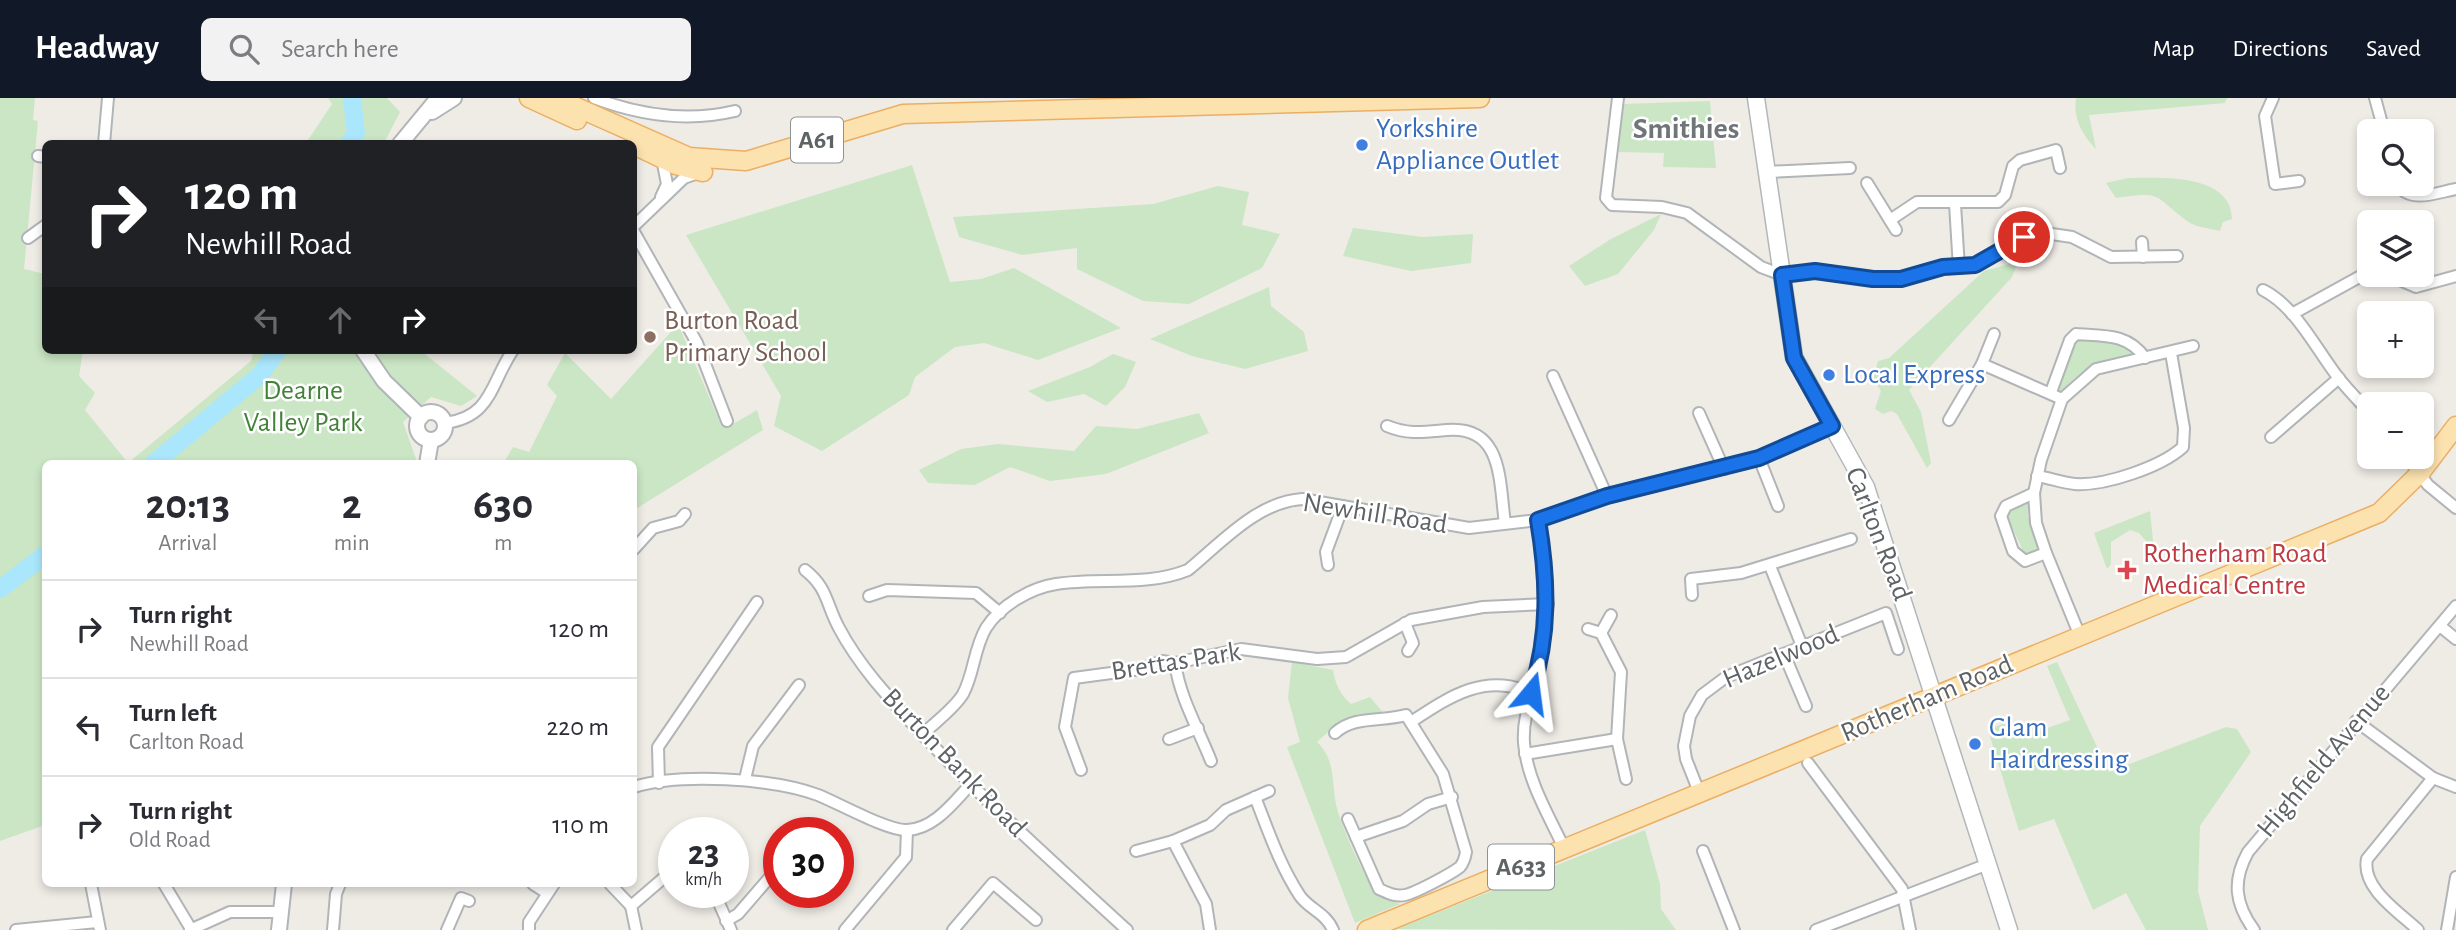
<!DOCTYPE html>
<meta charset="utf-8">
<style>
body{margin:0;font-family:"Alegreya Sans",sans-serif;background:#f2f2f3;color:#2b2b33;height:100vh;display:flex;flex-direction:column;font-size:26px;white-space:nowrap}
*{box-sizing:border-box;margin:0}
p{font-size:23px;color:#7c7c81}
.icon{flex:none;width:38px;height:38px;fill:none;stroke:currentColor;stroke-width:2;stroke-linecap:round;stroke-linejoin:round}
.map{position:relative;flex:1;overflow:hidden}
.sheet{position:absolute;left:42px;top:362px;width:595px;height:427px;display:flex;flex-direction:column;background:#fff;border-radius:10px;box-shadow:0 4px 10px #0003}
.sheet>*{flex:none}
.banner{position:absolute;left:42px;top:42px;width:595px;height:214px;border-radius:10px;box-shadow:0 4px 10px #0003;background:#202124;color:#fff;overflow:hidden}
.buttons{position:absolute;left:2357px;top:21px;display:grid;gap:14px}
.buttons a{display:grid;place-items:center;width:77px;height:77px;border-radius:10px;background:#fff;box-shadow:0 4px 10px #0003;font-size:35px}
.speed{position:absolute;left:658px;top:719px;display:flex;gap:14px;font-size:35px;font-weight:700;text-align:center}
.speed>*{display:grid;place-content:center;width:91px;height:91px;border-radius:50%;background:#fff;box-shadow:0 4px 10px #0003;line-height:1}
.speed small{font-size:18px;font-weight:400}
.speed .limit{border:10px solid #d22;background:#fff;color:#111}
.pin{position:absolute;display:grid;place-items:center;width:60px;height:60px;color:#fff;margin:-30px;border:4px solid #fff;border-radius:50%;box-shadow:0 2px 7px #0007}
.me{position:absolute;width:77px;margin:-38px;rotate:16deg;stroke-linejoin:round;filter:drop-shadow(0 0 5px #0008)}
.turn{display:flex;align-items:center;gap:24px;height:147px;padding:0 28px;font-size:32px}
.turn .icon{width:91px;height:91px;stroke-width:2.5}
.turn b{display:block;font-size:49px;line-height:60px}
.lanes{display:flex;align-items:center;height:66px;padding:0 28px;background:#0003;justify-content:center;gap:35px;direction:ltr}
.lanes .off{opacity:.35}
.eta{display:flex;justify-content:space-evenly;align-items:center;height:119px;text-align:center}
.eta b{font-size:42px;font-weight:700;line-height:49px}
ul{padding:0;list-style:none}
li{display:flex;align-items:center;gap:21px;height:98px;padding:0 28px;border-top:2px solid #e1e1e2}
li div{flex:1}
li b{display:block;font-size:26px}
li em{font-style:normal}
header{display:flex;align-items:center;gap:42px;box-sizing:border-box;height:98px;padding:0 35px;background:#111827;color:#fff}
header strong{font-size:33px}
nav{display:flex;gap:38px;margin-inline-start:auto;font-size:24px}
.search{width:490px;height:63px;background:#f2f2f3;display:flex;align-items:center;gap:18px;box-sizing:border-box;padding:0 24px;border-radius:10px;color:#7c7c81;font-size:26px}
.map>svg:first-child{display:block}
</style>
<header>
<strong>Headway</strong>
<div class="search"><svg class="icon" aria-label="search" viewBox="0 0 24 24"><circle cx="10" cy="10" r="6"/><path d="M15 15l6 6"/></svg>Search here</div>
<nav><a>Map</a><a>Directions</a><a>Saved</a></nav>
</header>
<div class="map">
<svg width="2456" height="832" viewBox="0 0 2456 832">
<rect width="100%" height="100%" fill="#efece6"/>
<g fill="#cae6c4">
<polygon points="0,0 35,0 33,22 38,23 24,171 45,176 46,252 83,252 79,278 95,295 85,312 128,365 251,263 254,252 420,252 477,298 461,308 431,299 403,324 416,361 415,366 46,366 45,727 0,743"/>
<polygon points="328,0 387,0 400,14 384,45 306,45 332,6"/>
<path d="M2076 0H2227L2225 5 2089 17 2096 51C2082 36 2073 21 2076 0Z"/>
<polygon points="1710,3 1716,70 1663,69 1664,55 1615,54 1622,6"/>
<polygon points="912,67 950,184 981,181 1014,170 1121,230 1038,262 984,245 955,249 915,279 909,297 822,353 774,328 781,298 686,137"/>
<path d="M2128 80C2161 80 2231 75 2232 121L2223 124 2220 133C2210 130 2196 130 2187 123 2153 98 2164 93 2116 100L2106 85Z"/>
<polygon points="1218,88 1249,94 1242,127 1280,136 1262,170 1189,206 1143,203 1077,171 1077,150 1022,157 959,139 953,119 1153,106"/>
<polygon points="1661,116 1654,132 1618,176 1585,188 1569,168 1611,141"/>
<polygon points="1353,130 1423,139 1473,136 1471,165 1411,173 1343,158"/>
<polygon points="2009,166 2016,169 2012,179 1909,292 1921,314 1931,365 1927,370 1897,316 1891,313 1883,316 1875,311 1881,293 1873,280 1878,263 1889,260 1984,173"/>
<polygon points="1269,189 1271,208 1304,234 1308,253 1245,271 1192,258 1150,241"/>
<polygon points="678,226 721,327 735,325 757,312 763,332 634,412 634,366 503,366 513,349 529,354 557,298 547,287 565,255 611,301"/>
<path d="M2081 242 2131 247 2136 258C2105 262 2082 268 2063 293H2058L2075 245Z"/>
<polygon points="1113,256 1136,264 1125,289 1106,308 1084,296 1047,304 1028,293 1090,269"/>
<polygon points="1199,315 1209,335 1106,376 1050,383 1010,369 975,387 928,385 919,372 961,351 998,346 1074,353 1096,328 1137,331"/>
<polygon points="2028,403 2028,418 2039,453 2025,457 2006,416 2008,412"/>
<polygon points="2150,413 2154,452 2139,435 2130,432 2111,444 2111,466 2107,471 2094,435"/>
<path d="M1292 564 1333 572C1335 585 1340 597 1351 606L1370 599 1385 617C1356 614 1338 624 1317 644 1338 664 1330 688 1338 714 1345 736 1364 781 1380 797 1385 802 1393 803 1400 806L1355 825 1287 649 1300 644 1288 600Z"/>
<polygon points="2057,564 2109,674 2226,629 2237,631 2251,654 2200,728 2198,793 2208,832 2146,832 2126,795 2093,812 2054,721 2019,733 1988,632 2009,623 2017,641 2070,622 2047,568"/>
<polygon points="1645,732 1660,786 1661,811 1676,832 1396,831"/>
</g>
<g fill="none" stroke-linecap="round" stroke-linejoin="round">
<g stroke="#aae6fc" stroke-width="18">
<polyline points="349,46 356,35 352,0"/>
<polyline points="153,366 259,278 278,252"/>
<polyline points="0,491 46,456"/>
</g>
<g stroke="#b1b5b8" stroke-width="14">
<g id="minor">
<path d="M594 0C639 17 688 24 735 13"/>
<polyline points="1618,0 1606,100 1612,107 1662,109 1687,115 1761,169 1782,177 1815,174 1873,181 1901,181 1943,169 1975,167 2012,144 2045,135 2072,139 2111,159 2177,158"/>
<polyline points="2273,0 2265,18 2275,86 2299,83"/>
<polyline points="2375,0 2384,33"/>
<polyline points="104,46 108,0"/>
<polyline points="38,58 46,59"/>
<polyline points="1767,74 1850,70"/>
<polyline points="1867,85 1896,132"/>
<path d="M2397 86C2410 106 2435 95 2456 91"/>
<polyline points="661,99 667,86 662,61"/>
<polyline points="1955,106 1959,170"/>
<polyline points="1890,122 1917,104 1998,104 2005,97 2013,68 2020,62 2056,52 2060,70"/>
<polyline points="634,128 684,80 698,75"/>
<polyline points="634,134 697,245 727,323"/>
<polyline points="28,140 46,127"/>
<polyline points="2142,144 2143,159"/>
<polyline points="2388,177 2416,189 2456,178"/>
<path d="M2263 192C2295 208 2315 249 2337 278 2347 291 2359 303 2370 315"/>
<polyline points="2292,216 2370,173"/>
<polyline points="1982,266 1994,236"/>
<polyline points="1553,278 1607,398"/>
<path d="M2051 294 2070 242 2076 236C2103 238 2128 235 2145 260"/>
<polyline points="1699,315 1724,371"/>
<polyline points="1949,322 1982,266 2062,301"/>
<path d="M445 325C492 319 490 286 513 252"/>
<path d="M1387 328C1409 337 1424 334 1447 332 1504 327 1499 385 1505 425"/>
<polyline points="2271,339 2339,280"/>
<polyline points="2407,359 2428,387 2456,410"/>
<polyline points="1759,360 1778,408"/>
<path d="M2037 378C2050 380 2063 385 2075 386 2105 388 2161 369 2183 349L2184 330 2171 255"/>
<polyline points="2034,395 2006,408 2001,418 2013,453 2025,463 2046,455"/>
<path d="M1538 422C1546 471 1551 517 1540 566 1534 593 1522 617 1524 645 1527 682 1549 718 1564 750"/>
<polyline points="634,451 653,430 679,423 685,416"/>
<polyline points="1328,467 1326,454 1343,408"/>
<polyline points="1770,468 1802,548"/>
<path d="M805 472C828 490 826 506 839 530 849 549 862 567 875 583 951 674 1040 752 1127 832"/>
<polyline points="1692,497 1691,481 1741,475 1851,441"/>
<polyline points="869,498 887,492 976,495 1000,515"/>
<polyline points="1405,525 1413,545 1408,553"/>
<polyline points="2440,528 2456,541"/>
<polyline points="1588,531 1601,535 1621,574 1617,641 1626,681"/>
<polyline points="1601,535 1611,517"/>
<polyline points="2080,538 2046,455 2036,425 2034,395 2041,362 2062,301 2096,271 2193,248"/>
<polyline points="1784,556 1806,608"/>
<path d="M1175 565C1180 600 1198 630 1211 663"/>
<polyline points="2356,623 2433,680 2456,689"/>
<path d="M1411 624C1449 599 1485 574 1531 595"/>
<path d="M1335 635C1354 617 1383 624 1406 617L1443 676 1466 754C1465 760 1464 764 1460 769 1451 776 1415 795 1405 797 1395 799 1388 795 1379 791L1348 721"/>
<path d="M922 637C934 625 954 611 963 596 974 576 974 550 986 530 1000 508 1030 490 1056 486 1100 479 1146 489 1188 472 1221 445 1257 404 1302 401L1469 430 1538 422 1607 398 1759 360 1831 328"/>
<polyline points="1169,641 1198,630"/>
<polyline points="1525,656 1617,641"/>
<polyline points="1808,665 1902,791 1910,832"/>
<polyline points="1081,672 1065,629 1074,580 1141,571 1162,563 1175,565 1241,551 1317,561 1346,559 1411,522 1483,509 1548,506"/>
<polyline points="745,681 753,648 799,587"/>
<polyline points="659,685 658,649 757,504"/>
<path d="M634 689C680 675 772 680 818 697 838 705 888 733 907 732 934 731 953 705 970 687"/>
<polyline points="1699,694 1686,661 1684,648 1690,618 1702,597 1726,579 1886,515 1898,551"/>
<path d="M1255 699C1268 732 1280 768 1300 798 1309 811 1326 815 1333 832"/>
<polyline points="1356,739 1403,723 1428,706 1452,699"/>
<polyline points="1173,743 1206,806 1210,832"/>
<polyline points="1136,753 1173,743 1210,727 1226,712 1269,693"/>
<polyline points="1703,753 1734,832"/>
<polyline points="91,786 100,832"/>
<polyline points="164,786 191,831"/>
<polyline points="533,786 547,795"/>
<polyline points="610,786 631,808 667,777 674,776"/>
<polyline points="714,794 731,832"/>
<polyline points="631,808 636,832"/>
<polyline points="726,823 738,816 776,772 779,775"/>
<polyline points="16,832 97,824"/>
<polyline points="190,832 230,814 280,814"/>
<polyline points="333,832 336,796 340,786"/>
<polyline points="447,832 461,800 469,803"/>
<polyline points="529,832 529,824 554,786"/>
<polyline points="845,832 906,759 907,732"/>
<polyline points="953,832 993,785 1036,822"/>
<polyline points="1816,832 1988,766"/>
<path d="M2254 832C2235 806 2232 783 2248 754L2456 508"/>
<path d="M2418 832C2399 814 2361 790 2367 761L2433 680"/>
<polyline points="2447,832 2456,779"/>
</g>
</g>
<g stroke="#b1b5b8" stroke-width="18">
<g id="tertiary">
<polyline points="432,14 454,0"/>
<polyline points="400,46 438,0"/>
<polyline points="363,252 384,283 421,319"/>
<circle cx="431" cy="328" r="14"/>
<polyline points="427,366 431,342"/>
<polyline points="279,832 284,786"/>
</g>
</g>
<g stroke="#b2b7ba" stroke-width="19">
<polyline id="secondary" points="1756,0 1794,259 1866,389 2009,832"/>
</g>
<g stroke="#ecae63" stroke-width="21">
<g id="primary">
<polyline points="529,0 577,22"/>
<polyline points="556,0 689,59 746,63 903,16 1480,0"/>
<polyline points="638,49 676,67 703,74"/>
<polyline points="1367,832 2379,415 2421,374 2456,328"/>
</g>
</g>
<use href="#minor" stroke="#fff" stroke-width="10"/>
<use href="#tertiary" stroke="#fff" stroke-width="14"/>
<use href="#secondary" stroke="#fff" stroke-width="16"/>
<use href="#primary" stroke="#fce2af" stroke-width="18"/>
</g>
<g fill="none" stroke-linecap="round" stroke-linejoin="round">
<g stroke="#114b97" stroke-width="18">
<path id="route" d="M1531 595C1550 536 1548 482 1538 422L1607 398 1759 360 1832 328 1794 260 1782 177 1815 173 1873 181H1901L1943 169 1975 167 2024 139"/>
</g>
<use href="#route" stroke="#1a73e8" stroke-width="12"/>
</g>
<g fill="#3f7fe0" stroke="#fff" stroke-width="2.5">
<circle cx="1362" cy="47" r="7"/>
<circle cx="1829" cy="277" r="7"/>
<circle cx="1975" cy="646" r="7"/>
</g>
<circle fill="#8d6e63" stroke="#fff" stroke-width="2.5" cx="650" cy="239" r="7"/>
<path fill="#e0444e" stroke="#fff" stroke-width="2.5" d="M2123.5 461.5h7v7h7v7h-7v7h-7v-7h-7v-7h7z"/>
<g text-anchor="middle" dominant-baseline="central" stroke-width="5" stroke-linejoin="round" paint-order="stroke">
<g fill="#fff" stroke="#8e9294" stroke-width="2">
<rect x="791" y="19.5" width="52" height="45" rx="5"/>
<rect x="1488" y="746.5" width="66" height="45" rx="5"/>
</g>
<g font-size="26" font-weight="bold" fill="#5e6366">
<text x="817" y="42">A61</text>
<text x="1521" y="769">A633</text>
</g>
<g font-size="28" fill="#366cbe" stroke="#fff" text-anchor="start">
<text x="1376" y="31">Yorkshire<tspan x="1376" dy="32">Appliance Outlet</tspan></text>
<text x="1843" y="277">Local Express</text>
<text x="1989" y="630">Glam<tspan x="1989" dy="32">Hairdressing</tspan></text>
</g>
<g font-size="28" fill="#785e54" stroke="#fff" text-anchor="start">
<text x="664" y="223">Burton Road<tspan x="664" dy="32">Primary School</tspan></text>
</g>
<g font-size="28" fill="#418238" stroke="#fff">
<text x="303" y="293">Dearne<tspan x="303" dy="32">Valley Park</tspan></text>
</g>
<g font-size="28" fill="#5e6366" stroke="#fff">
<text transform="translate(1375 416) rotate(9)">Newhill Road</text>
<text transform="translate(1878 436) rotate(69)">Carlton Road</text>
<text transform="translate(1781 559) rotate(-23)">Hazelwood</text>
<text transform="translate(1176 564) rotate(-9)">Brettas Park</text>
<text transform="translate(1927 601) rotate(-23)">Rotherham Road</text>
<text transform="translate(2324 663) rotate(-50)">Highfield Avenue</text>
<text transform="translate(954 665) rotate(46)">Burton Bank Road</text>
</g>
<g font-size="28" fill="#be3a42" stroke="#fff" text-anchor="start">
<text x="2143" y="456">Rotherham Road<tspan x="2143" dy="32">Medical Centre</tspan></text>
</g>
<g font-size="30" font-weight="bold" fill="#6f7578" stroke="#fff">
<text x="1686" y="31">Smithies</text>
</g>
</g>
</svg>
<div class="buttons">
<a><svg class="icon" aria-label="search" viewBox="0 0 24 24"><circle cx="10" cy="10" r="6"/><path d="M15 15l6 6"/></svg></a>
<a><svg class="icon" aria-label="layers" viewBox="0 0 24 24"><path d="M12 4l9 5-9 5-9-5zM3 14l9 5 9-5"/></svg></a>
<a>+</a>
<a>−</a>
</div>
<div class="speed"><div>23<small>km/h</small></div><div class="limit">30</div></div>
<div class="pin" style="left:2024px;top:139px;background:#d93025"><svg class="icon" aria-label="arrive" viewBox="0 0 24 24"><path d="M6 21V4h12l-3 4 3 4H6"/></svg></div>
<svg class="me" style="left:1531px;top:595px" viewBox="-20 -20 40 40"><path d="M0-17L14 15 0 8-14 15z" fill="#1a73e8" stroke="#fff" stroke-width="4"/></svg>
<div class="banner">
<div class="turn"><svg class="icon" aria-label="right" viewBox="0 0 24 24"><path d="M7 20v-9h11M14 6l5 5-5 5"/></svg><div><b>120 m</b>Newhill Road</div></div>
<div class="lanes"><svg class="icon off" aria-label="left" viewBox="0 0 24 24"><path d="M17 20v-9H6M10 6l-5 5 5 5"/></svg><svg class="icon off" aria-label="ahead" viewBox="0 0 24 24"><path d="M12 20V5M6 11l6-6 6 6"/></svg><svg class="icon" aria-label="right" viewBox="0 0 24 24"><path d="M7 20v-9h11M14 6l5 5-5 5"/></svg></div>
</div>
<section class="sheet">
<div class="eta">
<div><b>20:13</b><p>Arrival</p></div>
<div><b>2</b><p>min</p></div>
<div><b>630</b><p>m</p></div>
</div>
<ul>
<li><svg class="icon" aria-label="right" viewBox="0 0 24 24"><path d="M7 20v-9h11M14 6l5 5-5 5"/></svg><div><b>Turn right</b><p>Newhill Road</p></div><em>120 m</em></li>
<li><svg class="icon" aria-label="left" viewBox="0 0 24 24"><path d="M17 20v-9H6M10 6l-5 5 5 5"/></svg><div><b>Turn left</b><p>Carlton Road</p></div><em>220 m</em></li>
<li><svg class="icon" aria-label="right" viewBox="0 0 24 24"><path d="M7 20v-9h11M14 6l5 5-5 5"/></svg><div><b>Turn right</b><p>Old Road</p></div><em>110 m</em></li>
</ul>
</section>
</div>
